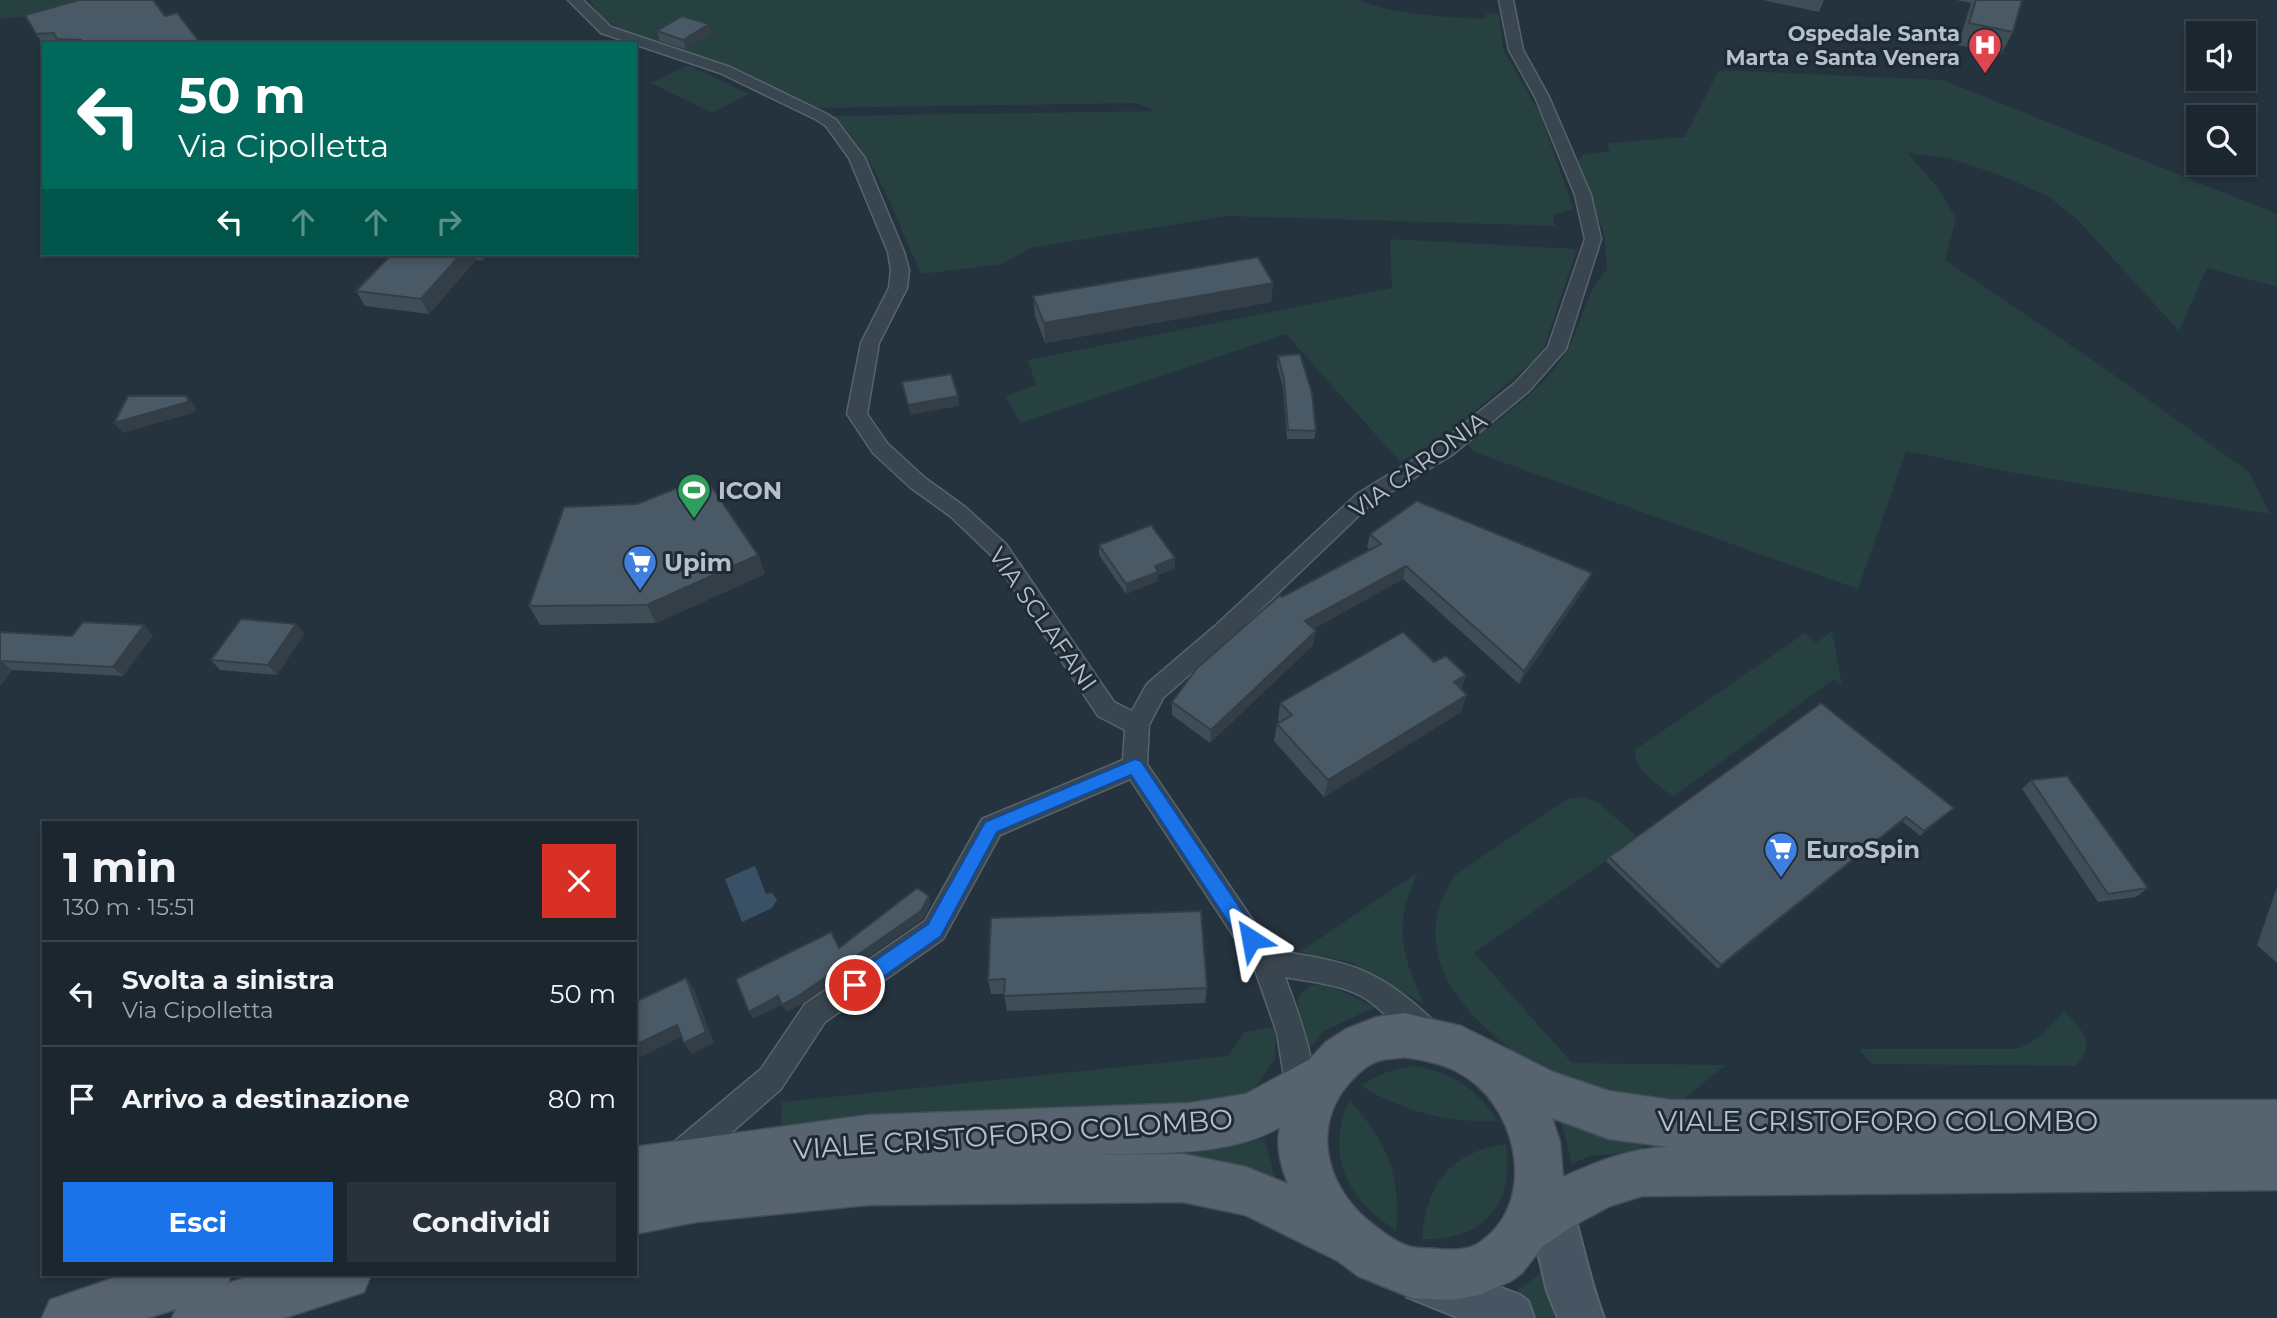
<!DOCTYPE html>
<html lang="it">
<meta charset="utf-8">
<style>
body{margin:0;font-family:Montserrat,sans-serif;background:#29323b;color:#f1f3f6;height:100vh;display:flex;flex-direction:column;font-size:26px;white-space:nowrap}
*{box-sizing:border-box;margin:0}
p{font-size:23px;color:#a0a5aa}
.icon{flex:none;width:38px;height:38px;fill:none;stroke:currentColor;stroke-width:2;stroke-linecap:round;stroke-linejoin:round}
.map{position:relative;flex:1;overflow:hidden}
.side{position:absolute;left:42px;top:821px;width:595px;height:455px;display:flex;flex-direction:column;background:#1c262f;border-radius:0px;box-shadow:0 4px 10px #0003,0 0 0 2px #3a434b}
.side>*{flex:none}
.hud{position:absolute;left:42px;top:42px;width:595px;height:214px;border-radius:0px;box-shadow:0 4px 10px #0003,0 0 0 2px #3a434b;background:#00695c;color:#fff;overflow:hidden}
.buttons{position:absolute;left:2186px;top:21px;display:grid;gap:14px}
.buttons a{display:grid;place-items:center;width:70px;height:70px;border-radius:0px;background:#1c262f;box-shadow:0 4px 10px #0003,0 0 0 2px #3a434b;font-size:35px}
.pin{position:absolute;display:grid;place-items:center;width:60px;height:60px;color:#fff;margin:-30px;border:4px solid #fff;border-radius:50%;box-shadow:0 2px 7px #0007}
.me{position:absolute;width:77px;margin:-38px;rotate:326deg;stroke-linejoin:round;filter:drop-shadow(0 0 5px #0008)}
.turn{display:flex;align-items:center;gap:24px;height:147px;padding:0 21px;font-size:32px}
.turn .icon{width:91px;height:91px;stroke-width:2.5}
.turn b{display:block;font-size:49px;line-height:60px}
.lanes{display:flex;align-items:center;height:66px;padding:0 21px;background:#0003;justify-content:center;gap:35px;direction:ltr}
.lanes .off{opacity:.35}
.round{display:grid;place-items:center;flex:none;width:74px;height:74px;border-radius:0px;background:#29323b}
.summary{display:flex;align-items:center;justify-content:space-between;height:119px;padding:0 21px}
h1{font-size:42px;font-weight:700;line-height:52px}
.cta{display:flex;gap:14px;margin-top:auto;padding:14px 21px}
.cta a{flex:1;height:80px;border-radius:0px;background:#1a73e8;color:#fff;font-size:28px;font-weight:700;line-height:80px;text-align:center}
.cta a+a{background:#29323b;color:#f1f3f6}
ul{padding:0;list-style:none}
li{display:flex;align-items:center;gap:21px;height:105px;padding:0 21px;border-top:2px solid #3a434b}
li div{flex:1}
li b{display:block;font-size:26px}
li em{font-style:normal}
.map>svg:first-child{display:block}
</style>
<div class="map">
<svg width="2277" height="1318" viewBox="0 0 2277 1318">
<rect width="100%" height="100%" fill="#25333f"/>
<g fill="#274040">
<polygon points="0,0 100,0 49,14 0,19"/>
<path d="M590 0H1358C1398 16 1441 16 1483 19L1488 13 1499 15 1503 49 1541 116 1573 209 1553 215 1555 226 1226 216 1030 248 1002 264 921 274C897 222 876 153 832 116L1154 111 1136 103 816 108 732 68 620 29 601 17Z"/>
<polygon points="688,65 749,94 712,113 651,83"/>
<path d="M1719 70 1943 80 2277 214V287L2207 268 2179 331 2077 219 2049 197 2000 175 1949 158 1908 153 1941 192 1956 219 1945 260 2107 370 2249 472 2270 514 2014 473 1906 451 1858 589 1474 452 1467 444C1502 416 1542 391 1566 352 1582 326 1584 292 1607 270L1604 233 1577 161 1583 155 1610 151 1607 143 1685 137Z"/>
<polygon points="1390,239 1577,249 1542,354 1443,438 1400,462 1286,334 1021,423 1005,396 1036,385 1028,360 1392,288"/>
<path d="M1832 631 1842 685 1834 679 1673 797C1659 785 1633 769 1635 750L1805 633 1816 643Z"/>
<path d="M1580 797 1598 802 1638 838 1474 953 1572 1063 1726 1065 1688 1095 1678 1108C1637 1105 1612 1095 1575 1081 1562 1076 1547 1073 1534 1067 1521 1060 1508 1047 1496 1037 1444 992 1413 940 1455 875L1567 799Z"/>
<path d="M1418 872C1393 922 1401 955 1424 1004L1351 962 1300 952Z"/>
<path d="M1310 985H1328L1375 1007 1324 1031 1309 1049C1302 1032 1296 1016 1298 997Z"/>
<path d="M2064 1012C2083 1030 2097 1044 2075 1066L1872 1064 1859 1049H2018L2041 1036Z"/>
<polygon points="1275,1026 1275,1059 1254,1089 1224,1107 781,1132 782,1102 1228,1056 1245,1032"/>
<path d="M1413 1066C1452 1071 1476 1089 1498 1121 1447 1123 1405 1112 1361 1086 1378 1074 1392 1069 1413 1066Z"/>
<path d="M1349 1101C1386 1137 1402 1179 1396 1230 1347 1200 1325 1156 1349 1101Z"/>
<polygon points="1561,1122 1642,1140 1644,1151 1590,1156 1572,1164"/>
<polygon points="1264,1138 1277,1186 1190,1163 1189,1151 1223,1149"/>
<path d="M1506 1144C1515 1204 1484 1241 1422 1239 1426 1184 1450 1152 1506 1144Z"/>
<polygon points="1549,1261 1563,1318 1535,1318 1504,1299 1536,1277"/>
</g>
<polygon fill="#395166" points="755,866 766,894 772,893 777,900 772,908 742,922 725,879"/>
<g fill="none" stroke-linecap="round" stroke-linejoin="round">
<g stroke="#57636d" stroke-width="3">
<path id="street" d="M568 0H583L611 27 730 67 827 114 836 120 865 158 904 252 909 270 907 288 879 343 867 414 887 443 925 478 964 506 1006 544 1114 702 1132 711 1147 684 1215 626 1357 494 1438 445 1515 383 1548 347 1585 239 1575 195 1535 97 1509 50 1499 0H1513L1523 50 1549 97 1591 195 1601 239 1566 349 1529 391 1452 455 1371 504 1231 638 1163 698 1149 725 1147 764 1273 950C1336 961 1365 962 1416 1005 1426 1014 1436 1021 1441 1033L1437 1043 1427 1047C1405 1038 1390 1017 1372 1003 1348 984 1314 983 1285 977 1296 1007 1323 1076 1311 1105L1301 1109 1291 1105 1287 1095 1277 1033 1254 967 1130 779 1000 835 943 939 825 1022 781 1089 690 1169 679 1173 668 1169 664 1158 668 1147 761 1069 805 1004 925 921 982 819 1123 760 1125 730 1098 716 992 556 950 516 911 488 873 453 847 414 861 343 889 288 891 270 888 252 849 158 826 126 817 120 720 73 601 33Z"/>
</g>
<g stroke="#57636d" stroke-width="4">
<g id="secondary">
<path d="M1546 1171 1562 1177C1580 1223 1586 1272 1604 1318H1558L1547 1291 1524 1193 1530 1177Z"/>
<polygon points="1423,1258 1520,1295 1528,1301 1534,1318 1459,1318 1407,1297 1400,1281 1407,1265"/>
</g>
</g>
<g stroke="#424e58" stroke-width="3">
<g id="primary">
<path d="M1404 1013 1461 1026 1553 1072 1609 1091 1671 1100H2277V1190L1642 1196 1610 1206 1571 1227 1542 1247 1522 1273 1511 1281 1479 1295 1451 1300 1412 1298 1358 1276 1338 1261 1245 1215 1183 1202 868 1205 696 1222 635 1234V1147L868 1115 1190 1103 1246 1094 1310 1059 1326 1042 1346 1029 1377 1017ZM1404 1057C1428 1061 1448 1064 1469 1079 1519 1114 1537 1204 1479 1243 1468 1251 1451 1250 1438 1249 1429 1248 1420 1249 1411 1247 1397 1243 1386 1235 1375 1226 1332 1194 1311 1139 1342 1092 1351 1080 1363 1066 1378 1061 1386 1058 1396 1059 1404 1057ZM1552 1118 1609 1139 1669 1147C1631 1148 1598 1161 1563 1177L1560 1142ZM1280 1127C1276 1145 1281 1167 1288 1184L1246 1167 1183 1154 1090 1155C1149 1152 1228 1158 1280 1127Z"/>
<polygon points="125,1274 231,1274 228,1283 259,1274 371,1274 364,1292 284,1318 172,1318 176,1309 148,1318 42,1318 50,1300"/>
</g>
</g>
<use href="#street" fill="#39454f" fill-rule="evenodd"/>
<use href="#secondary" fill="#475462" fill-rule="evenodd"/>
<use href="#primary" fill="#57646f" fill-rule="evenodd"/>
</g>
<g fill="#3f4d57">
<polygon points="1763,0 1824,0 1819,12"/>
<polygon points="1956,0 2022,0 2013,32 2001,54 1958,45 1971,3"/>
<polygon points="165,16 201,44 44,44 44,45 36,34"/>
<polygon points="657,31 711,34 686,49 660,41"/>
<polygon points="392,254 490,254 483,261 476,260 429,314 365,306 356,291"/>
<polygon points="1273,283 1271,302 1045,343 1035,316 1033,296"/>
<polygon points="1278,356 1316,431 1314,439 1287,439 1283,388 1277,365"/>
<polygon points="1370,534 1592,573 1586,586 1519,684 1403,579 1313,629 1313,645 1210,743 1172,715 1172,702 1370,550 1367,547"/>
<polygon points="1099,545 1175,568 1158,575 1158,581 1126,594 1099,555"/>
<polygon points="758,555 765,574 656,623 540,625 529,606"/>
<polygon points="296,624 304,634 277,675 220,670 211,660"/>
<polygon points="0,632 72,636 153,635 123,676 12,670 0,686"/>
<polygon points="1434,662 1466,675 1461,690 1461,712 1324,797 1274,741 1277,724 1280,722 1278,720 1280,703"/>
<polygon points="2031,780 2148,888 2136,897 2098,902 2022,789"/>
<polygon points="1954,808 1920,836 1902,821 1718,969 1606,861 1609,857"/>
<polygon points="2277,887 2277,963 2257,945"/>
<polygon points="991,918 1207,988 1205,1003 1007,1011 1004,994 991,994 988,980"/>
</g>
<g fill="#333e47">
<polygon points="709,24 711,34 686,49 683,40"/>
<polygon points="461,254 473,254 476,260 429,314 421,299"/>
<polygon points="480,254 490,254 483,261"/>
<polygon points="1273,283 1271,302 1045,343 1044,323"/>
<polygon points="187,396 195,406 196,412 123,433 114,423"/>
<polygon points="958,396 959,406 910,415 908,405"/>
<polygon points="758,555 765,574 656,623 647,605"/>
<polygon points="1175,558 1175,568 1158,575 1158,581 1126,594 1126,584 1155,566"/>
<polygon points="1406,566 1403,579 1303,634 1305,621"/>
<polygon points="1592,573 1586,586 1519,684 1524,671"/>
<polygon points="296,624 304,634 277,675 268,665"/>
<polygon points="144,625 153,635 123,676 113,667"/>
<polygon points="1316,631 1313,645 1210,743 1211,730"/>
<polygon points="1,661 12,670 0,686 0,662"/>
<polygon points="1466,675 1460,692 1454,682"/>
<polygon points="1467,695 1461,712 1324,797 1328,780"/>
<polygon points="1906,817 1902,821 1718,969 1721,965"/>
<polygon points="929,896 931,904 923,919 802,1004 786,1012 782,1005"/>
<polygon points="686,978 694,989 714,1043 692,1054 684,1043"/>
<polygon points="778,996 783,1004 753,1019 749,1012"/>
<polygon points="677,1025 685,1035 635,1060 635,1045"/>
</g>
<g fill="#495965" stroke="#333e47" stroke-width="2">
<polygon points="79,0 153,0 165,16 177,13 201,44 83,44 81,40 57,39 54,33 36,34 25,15"/>
<polygon points="1976,0 2022,0 2013,32 1969,23"/>
<polygon points="682,16 709,24 683,40 657,31"/>
<polygon points="392,254 461,254 421,299 356,291"/>
<polygon points="1258,257 1273,283 1044,323 1033,296"/>
<polygon points="1300,354 1312,393 1316,431 1288,430 1284,380 1278,356"/>
<polygon points="951,374 958,396 908,405 902,382"/>
<polygon points="128,396 187,396 188,402 114,423"/>
<polygon points="705,477 758,555 647,605 529,606 564,507 637,504"/>
<polygon points="1417,501 1592,573 1524,671 1406,566 1305,621 1316,631 1211,730 1172,702 1197,668 1280,595 1282,597 1381,544 1370,534"/>
<polygon points="1151,525 1175,558 1155,566 1158,572 1126,584 1099,545"/>
<polygon points="241,619 296,624 268,665 211,660"/>
<polygon points="83,622 144,625 113,667 1,661 0,662 0,632 72,636"/>
<polygon points="1403,632 1434,662 1446,656 1466,675 1454,682 1467,695 1328,780 1277,724 1292,715 1280,703"/>
<polygon points="1821,703 1954,808 1924,831 1906,817 1721,965 1609,857"/>
<polygon points="2067,776 2148,888 2108,894 2031,780"/>
<polygon points="917,888 929,896 921,911 797,997 782,1005 778,996 749,1012 736,979 831,932 839,948"/>
<polygon points="1201,911 1207,988 1004,996 1005,979 988,980 991,918"/>
<polygon points="686,978 706,1032 684,1043 677,1025 635,1045 635,1002"/>
</g>
<polygon fill="#1a73e8" stroke="#114b97" stroke-width="2" points="1135,759 1141,761 1257,933 1260,939 1257,946 1251,948 1244,946 1131,775 997,832 941,936 862,992 855,994 848,992 845,985 848,979 928,924 985,822"/>
<defs>
<g id="hospital-pin" transform="scale(1.75)"><path d="M0 17L-7.5 6A9.5 9.5 0 1 1 7.5 6Z" fill="#e0444e" stroke="#1e2a34"/><path d="M-5-5h3v3.5h4V-5h3V5h-3V1.5h-4V5h-3Z" fill="#fff"/></g>
<g id="stadium-pin" transform="scale(1.75)"><path d="M0 17L-7.5 6A9.5 9.5 0 1 1 7.5 6Z" fill="#2e9e5b" stroke="#1e2a34"/><path d="M0-5a6.5 5 0 1 0 0 10a6.5 5 0 1 0 0-10ZM-3.5-1.8h7v3.6h-7Z" fill="#fff"/></g>
<g id="supermarket-pin" transform="scale(1.75)"><path d="M0 17L-7.5 6A9.5 9.5 0 1 1 7.5 6Z" fill="#3f7fe0" stroke="#1e2a34"/><path d="M-6-5.5h2.5l.6 2H6L4.5 2H-2.5L-4.4-4H-6ZM-1.5 3.2a1.3 1.3 0 1 0 .1 0ZM3 3.2a1.3 1.3 0 1 0 .1 0Z" fill="#fff"/></g>
</defs>
<g fill-rule="evenodd">
<use href="#hospital-pin" x="1985" y="45"/>
<use href="#stadium-pin" x="694" y="490"/>
<use href="#supermarket-pin" x="640" y="562"/>
<use href="#supermarket-pin" x="1781" y="849"/>
</g>
<g text-anchor="middle" dominant-baseline="central" stroke-width="6" stroke-linejoin="round" paint-order="stroke">
<g font-size="21" font-weight="bold" fill="#b5c0ca" stroke="#1e2a34" text-anchor="end">
<text x="1960" y="33">Ospedale Santa<tspan x="1960" dy="24">Marta e Santa Venera</tspan></text>
</g>
<g font-size="24" fill="#b5c0ca" stroke="#1e2a34">
<text transform="translate(1418 465) rotate(-36)">VIA CARONIA</text>
<text transform="translate(1043 619) rotate(55)">VIA SCLAFANI</text>
</g>
<g font-size="24" font-weight="bold" fill="#b5c0ca" stroke="#1e2a34" text-anchor="start">
<text x="718" y="490">ICON</text>
<text x="664" y="562">Upim</text>
<text x="1806" y="849">EuroSpin</text>
</g>
<g font-size="28" fill="#b5c0ca" stroke="#1e2a34">
<text x="1878" y="1121">VIALE CRISTOFORO COLOMBO</text>
<text transform="translate(1013 1134) rotate(-4)">VIALE CRISTOFORO COLOMBO</text>
</g>
</g>
</svg>
<div class="buttons">
<a><svg class="icon" aria-label="sound" viewBox="0 0 24 24"><path d="M4 9h4l5-4v14l-5-4H4zM17 9q2 3 0 6"/></svg></a>
<a><svg class="icon" aria-label="search" viewBox="0 0 24 24"><circle cx="10" cy="10" r="6"/><path d="M15 15l6 6"/></svg></a>
</div>
<div class="pin" style="left:855px;top:985px;background:#d93025"><svg class="icon" aria-label="arrive" viewBox="0 0 24 24"><path d="M6 21V4h12l-3 4 3 4H6"/></svg></div>
<svg class="me" style="left:1251px;top:939px" viewBox="-20 -20 40 40"><path d="M0-17L14 15 0 8-14 15z" fill="#1a73e8" stroke="#fff" stroke-width="4"/></svg>
<div class="hud">
<div class="turn"><svg class="icon" aria-label="left" viewBox="0 0 24 24"><path d="M17 20v-9H6M10 6l-5 5 5 5"/></svg><div><b>50 m</b>Via Cipolletta</div></div>
<div class="lanes"><svg class="icon" aria-label="left" viewBox="0 0 24 24"><path d="M17 20v-9H6M10 6l-5 5 5 5"/></svg><svg class="icon off" aria-label="ahead" viewBox="0 0 24 24"><path d="M12 20V5M6 11l6-6 6 6"/></svg><svg class="icon off" aria-label="ahead" viewBox="0 0 24 24"><path d="M12 20V5M6 11l6-6 6 6"/></svg><svg class="icon off" aria-label="right" viewBox="0 0 24 24"><path d="M7 20v-9h11M14 6l5 5-5 5"/></svg></div>
</div>
<section class="side">
<div class="summary"><div><h1>1 min</h1><p>130 m · 15:51</p></div><a class="round" style="background:#d93025;color:#fff"><svg class="icon" aria-label="close" viewBox="0 0 24 24"><path d="M6 6l12 12M18 6L6 18"/></svg></a></div>
<ul>
<li><svg class="icon" aria-label="left" viewBox="0 0 24 24"><path d="M17 20v-9H6M10 6l-5 5 5 5"/></svg><div><b>Svolta a sinistra</b><p>Via Cipolletta</p></div><em>50 m</em></li>
<li><svg class="icon" aria-label="arrive" viewBox="0 0 24 24"><path d="M6 21V4h12l-3 4 3 4H6"/></svg><div><b>Arrivo a destinazione</b></div><em>80 m</em></li>
</ul>
<div class="cta"><a>Esci</a><a>Condividi</a></div>
</section>
</div>
